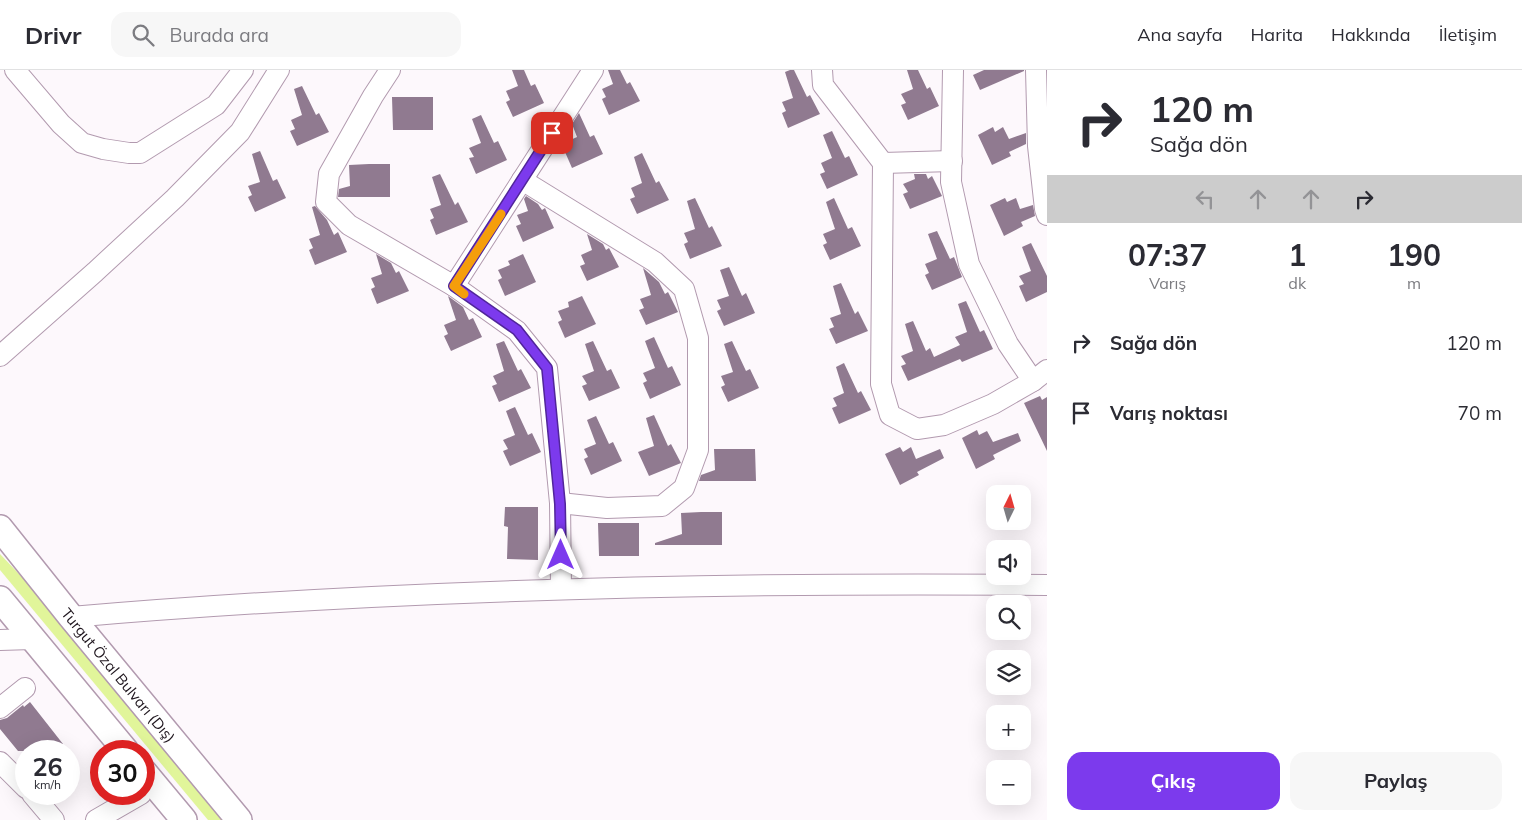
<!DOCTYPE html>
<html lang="tr">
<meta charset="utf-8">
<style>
body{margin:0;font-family:Mulish,sans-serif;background:#f7f7f7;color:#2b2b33;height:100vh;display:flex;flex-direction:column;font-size:19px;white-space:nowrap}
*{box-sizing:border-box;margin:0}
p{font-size:16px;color:#7c7c81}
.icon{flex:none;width:28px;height:28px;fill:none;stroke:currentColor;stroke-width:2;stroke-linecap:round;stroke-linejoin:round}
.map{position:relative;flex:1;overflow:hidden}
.sheet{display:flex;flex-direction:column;background:#fff;width:475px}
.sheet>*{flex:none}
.guide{background:#fff;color:#2b2b33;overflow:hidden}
.needle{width:32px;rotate:5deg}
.fabs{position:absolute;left:986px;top:415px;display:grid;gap:10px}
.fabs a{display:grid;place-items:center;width:45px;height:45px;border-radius:10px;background:#fff;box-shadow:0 5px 20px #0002;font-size:25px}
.speed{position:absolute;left:15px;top:670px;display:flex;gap:10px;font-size:25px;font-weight:700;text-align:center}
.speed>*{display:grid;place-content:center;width:65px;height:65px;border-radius:50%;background:#fff;box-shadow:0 5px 20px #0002;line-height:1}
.speed small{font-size:12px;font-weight:400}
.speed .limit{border:8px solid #d22;background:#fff;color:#111}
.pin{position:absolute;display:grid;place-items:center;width:42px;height:42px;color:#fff;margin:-21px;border-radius:10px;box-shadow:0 2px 8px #0006}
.me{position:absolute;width:55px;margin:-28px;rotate:0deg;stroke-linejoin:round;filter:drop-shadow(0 0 4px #0008)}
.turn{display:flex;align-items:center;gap:18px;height:105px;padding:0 20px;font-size:22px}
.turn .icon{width:65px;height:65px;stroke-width:2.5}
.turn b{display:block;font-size:35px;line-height:42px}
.lanes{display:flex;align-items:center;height:48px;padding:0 20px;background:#0003;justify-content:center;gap:25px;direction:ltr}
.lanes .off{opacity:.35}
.eta{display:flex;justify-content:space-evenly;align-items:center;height:85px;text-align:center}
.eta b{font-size:30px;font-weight:700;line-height:35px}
.primary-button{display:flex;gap:10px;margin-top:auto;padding:10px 20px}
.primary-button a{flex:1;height:58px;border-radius:15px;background:#7c3aed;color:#fff;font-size:20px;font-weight:700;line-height:58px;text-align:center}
.primary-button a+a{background:#f7f7f7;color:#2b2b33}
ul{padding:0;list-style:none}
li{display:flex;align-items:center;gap:15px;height:70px;padding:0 20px}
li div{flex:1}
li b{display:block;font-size:19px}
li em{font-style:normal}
header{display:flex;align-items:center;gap:30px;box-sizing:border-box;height:70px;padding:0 25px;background:#fff;border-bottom:1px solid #e1e1e2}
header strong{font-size:24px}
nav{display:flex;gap:28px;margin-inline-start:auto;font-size:18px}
.search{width:350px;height:45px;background:#f7f7f7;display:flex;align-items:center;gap:12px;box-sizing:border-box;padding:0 18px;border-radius:15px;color:#7c7c81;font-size:19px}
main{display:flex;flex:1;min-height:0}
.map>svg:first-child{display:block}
</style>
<header>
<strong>Drivr</strong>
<div class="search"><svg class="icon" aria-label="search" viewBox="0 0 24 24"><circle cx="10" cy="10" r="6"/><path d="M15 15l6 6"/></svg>Burada ara</div>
<nav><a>Ana sayfa</a><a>Harita</a><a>Hakkında</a><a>İletişim</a></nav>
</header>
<main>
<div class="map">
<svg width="1047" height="750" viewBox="0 0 1047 750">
<rect width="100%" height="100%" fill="#fdf8fc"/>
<polygon fill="#e1f59a" points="0,484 39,525 226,750 208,750 0,500"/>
<g fill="#907a90">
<polygon points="512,0 524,0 531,16 535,14 544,33 513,47 506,32 510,30 506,21 518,16"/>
<polygon points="608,0 620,0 627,14 630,12 640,31 609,45 602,29 606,27 602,19 613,14"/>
<polygon points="790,0 794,0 807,27 810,25 820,44 788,58 782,43 786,41 782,32 793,28 785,2"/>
<polygon points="907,0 918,0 927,19 930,17 939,36 908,50 901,35 906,33 901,24 913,19"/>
<polygon points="984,0 1024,0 1024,1 980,20 973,5"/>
<polygon points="302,16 316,45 319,43 329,62 297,76 290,61 295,59 291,50 302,45 294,19"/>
<polygon points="392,27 433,27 433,60 393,60"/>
<polygon points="579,43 590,67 594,65 603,84 572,98 565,82 570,80 566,72 577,67 572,54"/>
<polygon points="481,45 494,73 498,71 507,90 476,104 469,88 474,87 469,78 481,73 472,49"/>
<polygon points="993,57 995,62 1003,57 1009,69 1026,63 1026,74 1009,82 1011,86 992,95 978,65"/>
<polygon points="832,61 845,88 849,86 858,105 827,119 820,104 825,102 821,93 832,88 823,65"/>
<polygon points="260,81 273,111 277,109 286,128 255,142 248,127 252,125 248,116 260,112 252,84"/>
<polygon points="642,83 656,113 659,111 669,130 637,144 630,129 635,127 631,118 642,113 634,87"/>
<polygon points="369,94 390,94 390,127 338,127 339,119 350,116 349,95"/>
<polygon points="440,104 455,135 458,132 468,152 436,165 430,150 434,148 430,139 441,135 432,107"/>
<polygon points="914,104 926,104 928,109 932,106 942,126 910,139 903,124 908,122 903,114 915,109"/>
<polygon points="526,126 538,134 542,140 545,138 554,158 523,172 516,156 521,154 517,145 528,141 524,129"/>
<polygon points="695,128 709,158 712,156 722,176 690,189 684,174 688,172 684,163 695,159 687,131"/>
<polygon points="834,128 848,159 852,157 861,176 830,190 823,175 827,173 823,164 835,159 826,132"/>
<polygon points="1005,128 1007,132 1016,128 1020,139 1033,135 1035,146 1021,152 1023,156 1004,166 990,135"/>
<polygon points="315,136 327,150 334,165 338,162 347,182 315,195 309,180 313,178 309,169 320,165 312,137"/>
<polygon points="937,161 950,189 954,187 962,207 932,220 925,205 929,203 925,194 937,189 928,164"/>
<polygon points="587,164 603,174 606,180 609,178 619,197 587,211 580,196 585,194 581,185 592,180"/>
<polygon points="1031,173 1047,206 1047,222 1026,232 1019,216 1024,214 1019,206 1031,201 1022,177"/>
<polygon points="376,184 391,193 396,203 399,201 409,221 377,234 371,219 375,217 371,208 382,204"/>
<polygon points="523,184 536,212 505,226 498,210 502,208 498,200 510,195 508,191"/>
<polygon points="729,197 742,226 746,223 755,243 724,256 717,241 721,239 717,230 729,226 720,200"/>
<polygon points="643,198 659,212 665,224 668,222 678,242 646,255 639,240 644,238 640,229 651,225"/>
<polygon points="841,213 855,244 858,241 868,261 836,274 829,259 834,257 830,248 841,244 833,216"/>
<polygon points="448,226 463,237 469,250 473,248 482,267 451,281 444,266 448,264 444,255 456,250"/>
<polygon points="582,226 596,254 565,268 558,252 562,250 558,241 569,237 568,232"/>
<polygon points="966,231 980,262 984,260 993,279 962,292 960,289 908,311 901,296 906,294 901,286 913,281 905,254 913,251 926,281 930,278 934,287 960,275 955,267 967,262 958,234"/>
<polygon points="654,267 668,298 672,296 681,315 650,329 643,313 647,311 643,303 655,298 645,271"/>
<polygon points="504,271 518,301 521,299 531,318 499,332 492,316 497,314 493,306 504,301 496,274"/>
<polygon points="593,271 607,301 611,299 620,318 589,331 582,316 587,314 582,306 594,301 585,274"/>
<polygon points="732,271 746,301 750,299 759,318 728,332 721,317 725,315 721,306 733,302 724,274"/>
<polygon points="844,293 858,323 861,321 871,340 839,354 832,338 837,336 833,328 844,323 836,297"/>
<polygon points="1040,326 1042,330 1047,327 1047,381 1024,333"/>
<polygon points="515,337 528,365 532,363 541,382 510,396 503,381 508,379 503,370 515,365 506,341"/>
<polygon points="654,345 668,376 671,374 681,393 649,406 638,382 654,376 646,348"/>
<polygon points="596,346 609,374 613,372 622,391 591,405 584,389 588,387 584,379 596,374 587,350"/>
<polygon points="977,360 979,365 987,361 993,372 1018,363 1021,371 993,385 995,389 976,399 962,368"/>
<polygon points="900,377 903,382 911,377 916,389 940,379 944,388 917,402 919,405 900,415 885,384"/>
<polygon points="714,379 755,379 756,411 699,411 701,405 715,400"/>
<polygon points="505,437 538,437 538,490 507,489 508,457 504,456"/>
<polygon points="701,442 722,442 722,475 655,475 655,473 682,464 681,443"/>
<polygon points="598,453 639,453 639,486 599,486"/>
<polygon points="30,632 63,674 54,681 18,681 0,659 0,650 7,648 23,635 24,637"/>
</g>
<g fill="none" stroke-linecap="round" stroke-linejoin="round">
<g stroke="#b29aaf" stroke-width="22">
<g id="minor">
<polyline points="15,0 61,54 82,73 103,79 129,83 140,83 216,35 243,0"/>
<polyline points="390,0 373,26 329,104 326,132 349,155 454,216 517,261 547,298 560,433 561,519"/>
<polyline points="822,0 823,15 883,93 881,314 890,345 917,359 944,355 993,334 1033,311 1047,300"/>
<polyline points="953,0 951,112 969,194 1008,274 1033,311"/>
<polyline points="1036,0 1038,76 1045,139 1047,145"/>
<polyline points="883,93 952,91"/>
<polyline points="522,110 655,192 684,219 698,268 698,380 684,418 662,436 607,438 560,433"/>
<polyline points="454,216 593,0"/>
<polyline points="0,286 95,202 175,128 240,62 279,0"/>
<path d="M71 547C396 519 722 512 1047 515"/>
<polyline points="0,570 32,569"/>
<polyline points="0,638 25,618"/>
<polyline points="0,692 26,718"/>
<polyline points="32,724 54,750"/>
<polyline points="96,750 141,724"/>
</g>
</g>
<g stroke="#b29aaf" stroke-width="28">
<g id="major">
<path id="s1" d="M0 458 71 547 239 750"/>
<polyline points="0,529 126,681"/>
<polyline points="144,702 184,750"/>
</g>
</g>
<use href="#minor" stroke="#fff" stroke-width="20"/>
<use href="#major" stroke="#fff" stroke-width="25"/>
</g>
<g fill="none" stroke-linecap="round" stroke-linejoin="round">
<g stroke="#51269a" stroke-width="12">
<polyline id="route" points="552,63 454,216 517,260 547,298 560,434 561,485"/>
</g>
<use href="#route" stroke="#7c3aed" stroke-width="9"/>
<polyline stroke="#f59e0b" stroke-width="9" points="464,224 454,216 501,144"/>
</g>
<g text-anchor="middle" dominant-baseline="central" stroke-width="4" stroke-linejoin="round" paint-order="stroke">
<g font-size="15" fill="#1e151d" stroke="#fff">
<text stroke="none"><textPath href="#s1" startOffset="189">Turgut Özal Bulvarı (Dış)</textPath></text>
</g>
</g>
</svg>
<div class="fabs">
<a><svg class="needle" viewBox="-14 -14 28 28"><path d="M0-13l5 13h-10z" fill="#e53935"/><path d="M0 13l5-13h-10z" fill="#7c7c81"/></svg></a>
<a><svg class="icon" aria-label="sound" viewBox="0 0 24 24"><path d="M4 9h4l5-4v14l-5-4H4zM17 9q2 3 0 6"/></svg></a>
<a><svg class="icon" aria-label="search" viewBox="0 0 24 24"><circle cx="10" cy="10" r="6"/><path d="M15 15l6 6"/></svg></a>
<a><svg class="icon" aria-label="layers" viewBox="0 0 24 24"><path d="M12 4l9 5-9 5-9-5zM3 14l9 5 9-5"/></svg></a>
<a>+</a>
<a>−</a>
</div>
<div class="speed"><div>26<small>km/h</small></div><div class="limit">30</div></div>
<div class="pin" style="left:552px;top:63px;background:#d93025"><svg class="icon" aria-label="arrive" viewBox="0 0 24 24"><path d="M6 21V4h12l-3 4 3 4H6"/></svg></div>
<svg class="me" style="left:561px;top:485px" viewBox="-20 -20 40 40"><path d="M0-17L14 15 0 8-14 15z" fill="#7c3aed" stroke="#fff" stroke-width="4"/></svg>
</div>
<section class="sheet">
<div class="guide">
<div class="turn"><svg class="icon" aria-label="right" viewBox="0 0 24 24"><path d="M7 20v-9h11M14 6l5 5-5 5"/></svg><div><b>120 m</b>Sağa dön</div></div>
<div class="lanes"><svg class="icon off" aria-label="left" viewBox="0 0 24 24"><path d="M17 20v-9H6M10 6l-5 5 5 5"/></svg><svg class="icon off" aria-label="ahead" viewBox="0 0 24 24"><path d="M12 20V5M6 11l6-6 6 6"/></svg><svg class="icon off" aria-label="ahead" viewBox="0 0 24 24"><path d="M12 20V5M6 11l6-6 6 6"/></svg><svg class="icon" aria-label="right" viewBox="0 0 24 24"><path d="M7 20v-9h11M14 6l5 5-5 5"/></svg></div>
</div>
<div class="eta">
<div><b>07:37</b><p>Varış</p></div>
<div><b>1</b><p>dk</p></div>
<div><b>190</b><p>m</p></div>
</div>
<ul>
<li><svg class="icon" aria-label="right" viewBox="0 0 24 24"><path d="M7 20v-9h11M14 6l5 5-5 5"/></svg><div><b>Sağa dön</b></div><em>120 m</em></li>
<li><svg class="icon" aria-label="arrive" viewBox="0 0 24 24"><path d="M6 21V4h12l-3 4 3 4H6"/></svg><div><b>Varış noktası</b></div><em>70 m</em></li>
</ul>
<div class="primary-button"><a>Çıkış</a><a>Paylaş</a></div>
</section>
</main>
